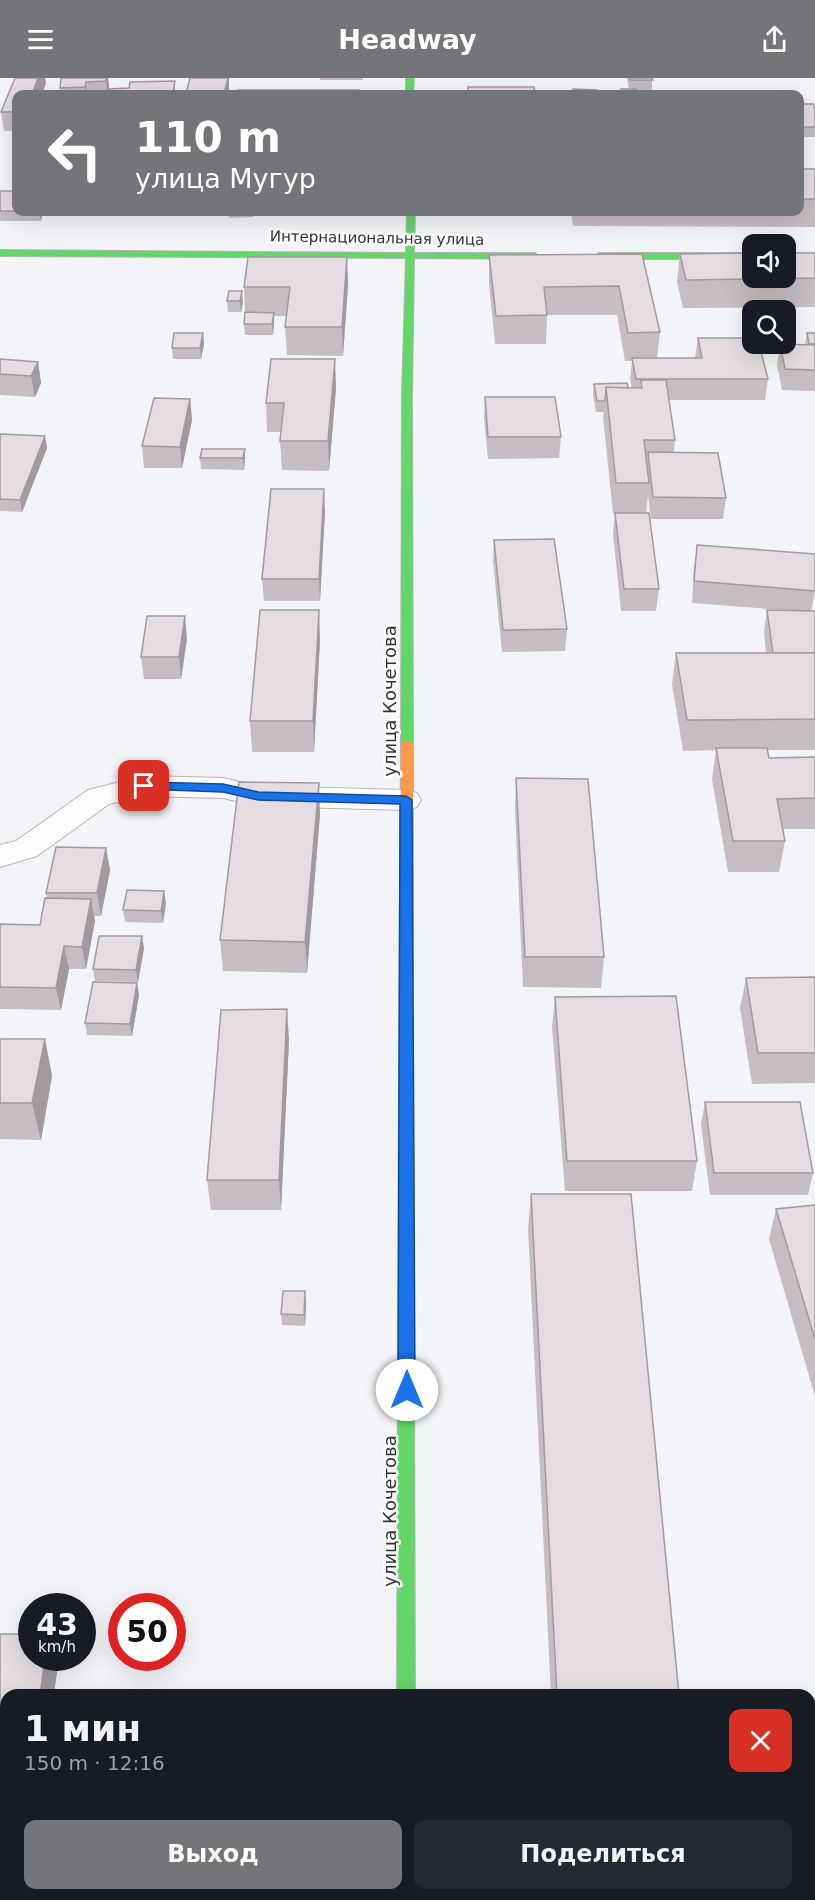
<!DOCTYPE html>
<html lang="ru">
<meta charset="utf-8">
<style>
body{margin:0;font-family:"DejaVu Sans",sans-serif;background:#242831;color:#f1f3f6;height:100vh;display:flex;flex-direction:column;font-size:22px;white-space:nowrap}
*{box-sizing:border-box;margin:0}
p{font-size:20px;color:#9ea1a6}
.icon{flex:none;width:33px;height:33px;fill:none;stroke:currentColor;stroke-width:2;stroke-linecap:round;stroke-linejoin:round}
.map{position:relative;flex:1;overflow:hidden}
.details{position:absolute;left:0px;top:1611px;width:816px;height:212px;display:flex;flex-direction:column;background:#171b24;border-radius:18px 18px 0 0;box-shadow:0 6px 24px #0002}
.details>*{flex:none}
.hud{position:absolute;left:12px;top:12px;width:792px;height:126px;border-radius:12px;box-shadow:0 6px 24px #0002;background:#747578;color:#fff;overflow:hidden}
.fabs{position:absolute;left:742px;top:156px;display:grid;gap:12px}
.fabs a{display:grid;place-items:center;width:54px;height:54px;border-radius:12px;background:#171b24;box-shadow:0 6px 24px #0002;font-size:30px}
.speed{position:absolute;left:18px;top:1515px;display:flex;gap:12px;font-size:30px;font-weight:700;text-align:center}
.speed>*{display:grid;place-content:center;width:78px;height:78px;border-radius:50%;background:#171b24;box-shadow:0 6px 24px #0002;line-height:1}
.speed small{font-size:15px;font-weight:400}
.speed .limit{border:9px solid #d22;background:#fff;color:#111}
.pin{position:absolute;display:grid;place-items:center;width:51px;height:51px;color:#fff;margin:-26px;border-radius:12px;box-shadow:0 3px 9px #0006}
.me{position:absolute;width:66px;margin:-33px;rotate:0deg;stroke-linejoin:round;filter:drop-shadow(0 0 4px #0008)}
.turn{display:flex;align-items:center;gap:21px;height:126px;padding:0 24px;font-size:27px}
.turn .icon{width:78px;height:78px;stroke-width:2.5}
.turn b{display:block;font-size:42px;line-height:51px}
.round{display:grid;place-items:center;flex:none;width:63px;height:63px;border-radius:12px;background:#242831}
.headline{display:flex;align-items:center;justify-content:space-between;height:102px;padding:0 24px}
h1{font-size:36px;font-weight:700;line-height:45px}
.action{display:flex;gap:12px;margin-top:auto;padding:12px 24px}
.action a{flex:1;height:69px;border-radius:12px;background:#747578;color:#fff;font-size:24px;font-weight:700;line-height:69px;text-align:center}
.action a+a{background:#242831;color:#f1f3f6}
header{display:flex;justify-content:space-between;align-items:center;height:78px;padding:0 24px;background:#747578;color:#fff;font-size:27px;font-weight:700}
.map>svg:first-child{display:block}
</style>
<header><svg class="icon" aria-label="menu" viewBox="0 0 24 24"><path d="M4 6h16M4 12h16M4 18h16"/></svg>Headway<svg class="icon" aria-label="share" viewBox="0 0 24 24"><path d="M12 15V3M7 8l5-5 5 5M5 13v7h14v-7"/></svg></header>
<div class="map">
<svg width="815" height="1822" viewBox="0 0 815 1822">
<rect width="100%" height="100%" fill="#f3f4f7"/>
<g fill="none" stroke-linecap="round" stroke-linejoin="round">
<g stroke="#b4b5b7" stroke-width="2">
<polygon id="street" points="144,698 223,700 258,708 406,712 417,715 421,722 417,729 406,732 258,728 223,720 144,718 109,726 37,778 0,789 0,767 16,763 88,712"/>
</g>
<g stroke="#b4b5b7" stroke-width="2">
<g id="fast">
<polygon points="406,0 414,0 413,16 406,16"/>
<polygon points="407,134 415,134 414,175 535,175 539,178 535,181 414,180 412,317 413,666 407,670 401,666 402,317 406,180 0,178 0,172 406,175"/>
<polygon points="753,175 753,181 599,181 595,178 599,175"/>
<polygon points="406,967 411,968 413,972 415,1617 397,1617 399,972 401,968"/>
<polygon points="395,1816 415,1816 416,1822 396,1822"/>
</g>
</g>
<g stroke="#b4b5b7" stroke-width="2">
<polygon id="slow" points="407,662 413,666 413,972 411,976 401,976 399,972 401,666"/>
</g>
<use href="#street" fill="#fdfdfe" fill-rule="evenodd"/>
<use href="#fast" fill="#63d668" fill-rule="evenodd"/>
<use href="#slow" fill="#ff974d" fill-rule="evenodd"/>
</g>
<g fill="#c5bdc2">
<polygon points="15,0 45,0 46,5 42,16 16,16 16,53 4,53 1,34"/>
<polygon points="61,0 108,0 109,11 129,10 175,3 175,16 61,16 60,10"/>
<rect x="320" y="0" width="43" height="2"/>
<polygon points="627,0 652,0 652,12 636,12 637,16 620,16 621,11 629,11"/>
<polygon points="800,26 815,31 815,59 800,59"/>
<polygon points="800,91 815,91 815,149 573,148 571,134 800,134"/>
<polygon points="0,113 16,113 16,134 43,134 41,143 0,143"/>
<polygon points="228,134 253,134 253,139 229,140"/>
<rect x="297" y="134" width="50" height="3"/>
<polygon points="815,175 815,229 683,230 677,204 680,176"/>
<polygon points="642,176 660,254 657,280 695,280 698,260 768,301 765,322 669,322 675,362 674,374 726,420 723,441 651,441 648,417 646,435 613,435 603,339 604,334 596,334 593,317 594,306 632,310 630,301 632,283 625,283 617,237 547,237 546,266 495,266 489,205 489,177"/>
<polygon points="347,179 348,207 343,278 287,277 285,249 287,238 274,238 274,246 273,257 245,257 244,246 245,235 244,209"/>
<polygon points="229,213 243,224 241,234 228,234 227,223"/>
<polygon points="203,255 204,266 201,281 173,281 172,270"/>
<polygon points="807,255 815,255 815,313 782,312 777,287 780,266 805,267"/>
<polygon points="0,281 38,284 41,305 35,319 0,317"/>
<polygon points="336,310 329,393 282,392 280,363 281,354 267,354 266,325"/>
<polygon points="485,319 561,359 559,380 488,381 484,340"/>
<polygon points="190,321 192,342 182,390 144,390 142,368"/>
<polygon points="0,356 47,370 22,434 0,433"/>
<polygon points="245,371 245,382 244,392 201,391 200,380"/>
<polygon points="325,433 320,523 264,523 262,501"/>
<polygon points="615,435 659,511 656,533 621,533 613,456"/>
<polygon points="494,462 567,551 565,573 502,574 493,483"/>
<polygon points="697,467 815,513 811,533 815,533 815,672 767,672 769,680 815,679 815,751 783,751 785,763 779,794 728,794 712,701 716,672 683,673 672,606 676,575 766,575 764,554 767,532 783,532 692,525 694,489"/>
<polygon points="187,561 181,601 144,601 141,579"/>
<polygon points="320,562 314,674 252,674 250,643"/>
<polygon points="516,700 604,879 601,910 523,909 515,731"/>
<polygon points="320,736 307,895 223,893 220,862"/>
<polygon points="106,770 110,792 101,838 94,838 95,843 86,891 69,891 61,932 0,931 0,846 40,847 47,820 46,815"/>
<polygon points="166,825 163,845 125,844 123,832"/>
<polygon points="144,870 138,904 95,903 93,891"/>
<polygon points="815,899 815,1005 752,1006 740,930 746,900"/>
<polygon points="137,905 139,917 132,958 87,957 85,945"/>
<polygon points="555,919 697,1083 692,1113 565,1113 552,949"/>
<polygon points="0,961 45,961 52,998 41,1062 0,1061"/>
<polygon points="289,962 281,1132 211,1132 207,1102"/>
<polygon points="705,1024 813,1095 808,1117 710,1117 701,1046"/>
<polygon points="531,1116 679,1617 551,1617 528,1151"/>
<polygon points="815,1127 815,1318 769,1161 776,1131"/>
<polygon points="306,1225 305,1248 282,1247 281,1236"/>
<polygon points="561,1816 698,1816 699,1821 698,1822 561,1822"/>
</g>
<g fill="#a09a9e">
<polygon points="38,0 45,0 46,5 42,16 32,16"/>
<polygon points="106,0 108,0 109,7 108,16 107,16"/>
<polygon points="228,0 229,0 229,16 224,16"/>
<polygon points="86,4 87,16 86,16 85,9"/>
<polygon points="39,134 43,134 41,143"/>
<polygon points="347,179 348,207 343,278 342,249"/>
<polygon points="242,213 243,224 241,234 240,223"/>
<polygon points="274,235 274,246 273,257 272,246"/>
<polygon points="203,255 204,266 201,281 200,270"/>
<polygon points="335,281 336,310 329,393 328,363"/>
<polygon points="38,284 41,305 35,319 31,298"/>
<polygon points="190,321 192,342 182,390 180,369"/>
<polygon points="45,358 47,370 22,434 20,422"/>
<polygon points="245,371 245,382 244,392 243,380"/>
<polygon points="324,411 325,433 320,523 319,501"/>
<polygon points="319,532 320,562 314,674 313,643"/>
<polygon points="185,538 187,561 181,601 179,579"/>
<polygon points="319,705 320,736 307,895 305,864"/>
<polygon points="106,770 110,792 101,838 97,815"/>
<polygon points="164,813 166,825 163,845 161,833"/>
<polygon points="91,821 95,843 86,891 82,869"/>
<polygon points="142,858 144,870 138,904 136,892"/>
<polygon points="64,868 69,891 61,932 56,910"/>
<polygon points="137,905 139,917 132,958 130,946"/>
<polygon points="287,931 289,962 281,1132 279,1102"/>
<polygon points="45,961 52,998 41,1062 32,1025"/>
<polygon points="305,1213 306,1225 305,1248 304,1237"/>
<polygon points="45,1580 56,1580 58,1587 54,1617 40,1617"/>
<polygon points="13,1816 28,1816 27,1822 12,1822"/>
</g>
<g fill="#e5dce2" stroke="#a09a9e" stroke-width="1.5">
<polygon points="15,0 38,0 32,16 16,16 16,34 1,34"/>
<polygon points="61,0 106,0 106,3 86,4 85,9 60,10"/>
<polygon points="190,0 228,0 224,16 186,16"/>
<polygon points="629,0 652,0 653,2 630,2"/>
<polygon points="175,3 173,16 108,16 109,11 129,10 130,4"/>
<polygon points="468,9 534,9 535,16 468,16"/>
<polygon points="573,11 597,12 597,16 573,16"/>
<polygon points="621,11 636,11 637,16 621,16"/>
<polygon points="238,12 359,12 358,16 237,16"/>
<polygon points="800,26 813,26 815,31 815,49 800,49"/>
<rect x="800" y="91" width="15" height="30"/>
<rect x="0" y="113" width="16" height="20"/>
<polygon points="753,175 753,200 786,200 786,175 815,175 815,200 686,202 680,176"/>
<polygon points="642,176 660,254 628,255 619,208 544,209 547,237 496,238 489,177"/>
<polygon points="248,179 347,179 342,249 285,249 290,209 244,209"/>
<polygon points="229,213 242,213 240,223 227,223"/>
<polygon points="245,234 274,235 272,246 244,246"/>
<polygon points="174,255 203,255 200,270 172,270"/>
<polygon points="807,255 815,255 815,266 809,266"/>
<polygon points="698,260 753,260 753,266 759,266 768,301 636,301 632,280 702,280"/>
<polygon points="780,266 815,267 815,292 785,291"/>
<polygon points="0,281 38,284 31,298 0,296"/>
<polygon points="271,281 335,281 328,363 280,363 284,325 266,325"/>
<polygon points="641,302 666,302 675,362 644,362 649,405 616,405 606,309 642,310"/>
<polygon points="627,305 628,310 606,309 605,323 597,323 594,306"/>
<polygon points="485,319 555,319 561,359 488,359"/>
<polygon points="154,320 190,321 180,369 142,368"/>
<polygon points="0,356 45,358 20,422 0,421"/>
<polygon points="202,371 245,371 243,380 200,380"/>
<polygon points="648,374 718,375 726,420 653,419"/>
<polygon points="271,411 324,411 319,501 262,501"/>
<polygon points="615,435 649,435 659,511 624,511"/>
<polygon points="554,461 567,551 503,552 494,462"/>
<polygon points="697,467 815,476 815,513 694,503"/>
<polygon points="260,532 319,532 313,643 250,643"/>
<polygon points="767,532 815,533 815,575 773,575"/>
<polygon points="147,538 185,538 179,579 141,579"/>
<polygon points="676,575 815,575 815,641 687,642"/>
<polygon points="716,670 767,670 769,680 815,679 815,720 777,721 785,763 733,763"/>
<polygon points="516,700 588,701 604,879 525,879"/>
<polygon points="239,704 319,705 305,864 220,862"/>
<polygon points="56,769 106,770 97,815 46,815"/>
<polygon points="127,812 164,813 161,833 123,832"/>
<polygon points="45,820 91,821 82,869 64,868 56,910 0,909 0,846 40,847"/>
<polygon points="99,858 142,858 136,892 93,891"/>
<polygon points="815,899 815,975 758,975 746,900"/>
<polygon points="93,904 137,905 130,946 85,945"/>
<polygon points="676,918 697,1083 567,1083 555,919"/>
<polygon points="287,931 279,1102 207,1102 221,932"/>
<polygon points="0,961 45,961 32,1025 0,1025"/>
<polygon points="705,1024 800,1024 813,1095 714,1095"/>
<polygon points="531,1116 631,1116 679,1617 557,1617"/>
<polygon points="815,1127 815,1261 776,1131"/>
<polygon points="283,1213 305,1213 304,1237 281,1236"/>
<polygon points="0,1556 32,1556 32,1580 45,1580 40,1617 6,1617 6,1816 13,1816 12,1822 0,1822"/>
<polygon points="815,1815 815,1822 804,1822"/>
<polygon points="567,1816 698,1816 699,1821 567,1821"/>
</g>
<polygon fill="#1a73e8" stroke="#114b97" stroke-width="1.5" points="144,704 223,706 258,714 406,718 412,722 415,1312 412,1317 407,1319 401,1317 398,1312 400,726 258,722 223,714 140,711 138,708 140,705"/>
<g text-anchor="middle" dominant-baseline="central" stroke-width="5" stroke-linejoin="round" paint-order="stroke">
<g font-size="15" fill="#303134" stroke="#fff">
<text transform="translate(377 160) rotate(1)">Интернациональная улица</text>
</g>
<g font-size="18" fill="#303134" stroke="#fff">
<text transform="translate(389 623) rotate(-90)">улица Кочетова</text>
<text transform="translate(389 1433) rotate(-90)">улица Кочетова</text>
</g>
</g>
</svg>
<div class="fabs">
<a><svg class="icon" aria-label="sound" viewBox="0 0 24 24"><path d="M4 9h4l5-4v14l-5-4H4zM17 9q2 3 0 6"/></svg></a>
<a><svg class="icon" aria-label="search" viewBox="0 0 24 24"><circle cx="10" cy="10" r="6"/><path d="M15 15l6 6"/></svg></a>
</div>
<div class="speed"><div>43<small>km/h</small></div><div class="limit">50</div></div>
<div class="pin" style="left:144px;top:708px;background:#d93025"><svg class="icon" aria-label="arrive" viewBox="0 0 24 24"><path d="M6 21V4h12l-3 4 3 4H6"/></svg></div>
<svg class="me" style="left:407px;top:1312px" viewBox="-20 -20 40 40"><circle r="19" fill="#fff"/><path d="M0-13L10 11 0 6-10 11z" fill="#1a73e8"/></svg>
<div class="hud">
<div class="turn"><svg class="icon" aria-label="left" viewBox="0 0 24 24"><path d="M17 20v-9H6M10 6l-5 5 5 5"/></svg><div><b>110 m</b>улица Мугур</div></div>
</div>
<section class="details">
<div class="headline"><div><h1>1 мин</h1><p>150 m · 12:16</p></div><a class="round" style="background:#d93025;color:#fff"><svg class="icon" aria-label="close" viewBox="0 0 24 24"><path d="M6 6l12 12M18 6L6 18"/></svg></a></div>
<div class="action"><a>Выход</a><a>Поделиться</a></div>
</section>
</div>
